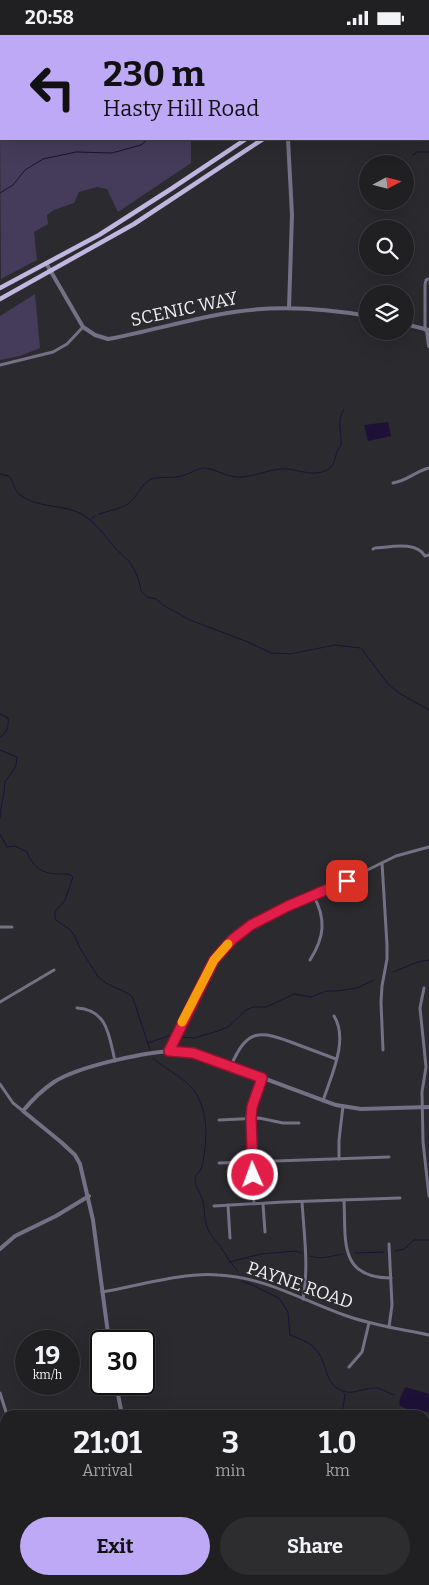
<!DOCTYPE html>
<style>
body{margin:0;font-family:Bitter,serif;background:#2d2d30;color:#f1f3f6;height:100vh;display:flex;flex-direction:column;font-size:19px;white-space:nowrap}
*{box-sizing:border-box;margin:0}
p{font-size:16px;color:#a2a3a6}
.icon{flex:none;width:28px;height:28px;fill:none;stroke:currentColor;stroke-width:2;stroke-linecap:round;stroke-linejoin:round}
.map{position:relative;flex:1;overflow:hidden}
.sheet{position:absolute;left:0px;top:1375px;width:430px;height:175px;display:flex;flex-direction:column;background:#202023;border-radius:15px 15px 0 0;box-shadow:0 5px 20px #0002,0 0 0 1px #3d3e41}
.sheet>*{flex:none}
.guide{position:absolute;left:0px;top:0px;width:430px;height:105px;box-shadow:0 5px 20px #0002,0 0 0 1px #3d3e41;background:#bda9f5;color:#111;overflow:hidden}
.needle{width:32px;rotate:83deg}
.controls{position:absolute;left:359px;top:120px;display:grid;gap:10px}
.controls a{display:grid;place-items:center;width:55px;height:55px;border-radius:50%;background:#202023;box-shadow:0 5px 20px #0002,0 0 0 1px #3d3e41;font-size:25px}
.speed{position:absolute;left:15px;top:1295px;display:flex;gap:10px;font-size:25px;font-weight:700;text-align:center}
.speed>*{display:grid;place-content:center;width:65px;height:65px;border-radius:50%;background:#202023;box-shadow:0 5px 20px #0002,0 0 0 1px #3d3e41;line-height:1}
.speed small{font-size:12px;font-weight:400}
.speed .limit{border:2px solid #111;border-radius:8px;background:#fff;color:#111}
.pin{position:absolute;display:grid;place-items:center;width:42px;height:42px;color:#fff;margin:-21px;border-radius:10px;box-shadow:0 2px 8px #0006}
.me{position:absolute;width:55px;margin:-28px;rotate:358deg;stroke-linejoin:round;filter:drop-shadow(0 0 4px #0008)}
.turn{display:flex;align-items:center;gap:18px;height:105px;padding:0 20px;font-size:22px}
.turn .icon{width:65px;height:65px;stroke-width:2.5}
.turn b{display:block;font-size:35px;line-height:42px}
.eta{display:flex;justify-content:space-evenly;align-items:center;height:85px;text-align:center}
.eta b{font-size:30px;font-weight:700;line-height:35px}
.cta{display:flex;gap:10px;margin-top:auto;padding:10px 20px}
.cta a{flex:1;height:58px;border-radius:30px;background:#bda9f5;color:#111;font-size:20px;font-weight:700;line-height:58px;text-align:center}
.cta a+a{background:#2d2d30;color:#f1f3f6}
.status{display:flex;justify-content:space-between;align-items:center;height:35px;padding:0 25px;background:#202023;direction:ltr}
.status svg{height:14px;fill:currentColor}
.map>svg:first-child{display:block}
</style>
<div class="status"><b>20:58</b><svg viewBox="0 0 49 12"><path d="M0 12V9h3v3zM5 12V6h3v6zM10 12V3h3v9zM15 12V0h3v12zM26 1h20v11H26zM47 4h2v5h-2z"/></svg></div>
<div class="map">
<svg width="429" height="1550" viewBox="0 0 429 1550">
<rect width="100%" height="100%" fill="#2b2a2f"/>
<g fill="#443c5a">
<polygon points="0,89 1,89 1,104 191,104 191,128 118,177 107,154 97,152 79,157 74,168 54,175 47,180 48,189 34,197 37,225 1,244"/>
<polygon points="35,259 40,313 20,321 0,325 0,281"/>
</g>
<g fill="#1e1137">
<polygon points="388,387 391,401 368,406 364,390"/>
<path d="M406 1352 429 1359V1377L407 1374 400 1371C398 1366 402 1357 406 1352Z"/>
</g>
<g fill="none" stroke-linecap="round" stroke-linejoin="round">
<g stroke="#1e1137" stroke-width="1">
<polyline points="413,120 417,117 429,117"/>
<polyline points="0,158 13,150 25,135 43,124 76,117 112,118 141,110 148,104"/>
<path d="M0 439 9 441C14 447 14 455 20 460 36 472 58 470 75 476 95 484 103 500 117 515 122 520 128 524 132 531 137 539 140 548 141 556L147 562 156 564 163 570 190 585 248 607 271 618 290 619 335 610 361 613 388 649 399 658 429 675"/>
<path d="M99 479C108 476 120 474 128 469 138 462 143 444 155 443 164 442 173 443 182 441 189 439 196 434 203 433 213 433 225 441 236 442 252 443 266 435 281 434 296 433 313 443 327 435 337 430 334 417 341 410 342 397 336 386 344 374"/>
<polyline points="91,484 95,481"/>
<path d="M0 679 8 683C9 690 7 699 0 702"/>
<polyline points="0,715 17,722 16,731 5,747 4,758 1,773 0,783"/>
<path d="M0 799 7 812 15 811 27 817C32 832 43 839 58 839 64 839 69 838 73 842L65 865 55 877V882L56 885 69 894 74 900 80 913 98 942 106 948 129 959 133 963 150 1015"/>
<polyline points="393,937 418,927 429,925"/>
<polyline points="179,1002 194,1003 218,996 228,992 246,975 253,972 266,972 273,969 294,959 311,962 326,956 337,956 357,953 374,945"/>
<polyline points="148,1008 171,1000"/>
<path d="M153 1023C167 1036 187 1043 197 1060 209 1083 207 1107 202 1131 201 1137 195 1139 195 1144 195 1151 201 1159 203 1166 205 1175 204 1184 207 1192 210 1201 218 1207 222 1214 228 1223 231 1229 238 1236"/>
<polyline points="395,1216 404,1214 414,1205 429,1205"/>
<polyline points="355,1218 384,1217"/>
<path d="M310 1221C320 1225 332 1221 343 1219"/>
<polyline points="229,1227 261,1219 296,1216 301,1218"/>
<path d="M241 1246 252 1250 279 1263 288 1277 290 1300C300 1304 311 1307 317 1316 328 1329 324 1350 343 1356 352 1360 364 1353 374 1353 381 1352 388 1359 395 1360"/>
<polyline points="342,1380 345,1359 343,1357"/>
<polyline points="425,1472 425,1476"/>
<polyline points="393,1550 395,1545"/>
</g>
<g stroke="#757085" stroke-width="3">
<polyline points="425,295 425,250 426,245 429,244"/>
<polyline points="0,330 53,317 67,309 83,292"/>
<path d="M393 448C407 446 416 436 429 433"/>
<path d="M373 514 375 513C391 512 416 506 425 521L429 520"/>
<polyline points="382,828 387,910 387,924 382,951 381,967 383,1015"/>
<polyline points="0,892 12,892"/>
<path d="M310 925C324 903 327 884 313 860"/>
<polyline points="424,953 420,973 426,1032 422,1057 423,1107 429,1161"/>
<polyline points="0,967 54,935"/>
<path d="M77 973C108 975 109 1001 115 1026"/>
<polyline points="169,1016 214,925 233,904 251,890 288,871 347,845 396,821 429,812"/>
<path d="M231 1031C247 993 260 995 296 1009 309 1014 323 1019 336 1024"/>
<polyline points="0,1049 13,1068 23,1076"/>
<path d="M323 1066C331 1041 349 1005 334 981"/>
<polyline points="219,1085 259,1083 283,1088 299,1088"/>
<polyline points="339,1124 339,1105 343,1071"/>
<polyline points="219,1128 389,1122"/>
<path d="M344 1165C346 1205 338 1243 391 1243"/>
<path d="M302 1167C304 1199 309 1232 303 1264"/>
<polyline points="254,1169 251,1083 252,1072 262,1043"/>
<polyline points="263,1169 265,1197"/>
<polyline points="228,1170 230,1203"/>
<polyline points="214,1171 284,1167 400,1163"/>
<path d="M102 1257C137 1251 184 1237 218 1240 264 1242 302 1265 344 1280 371 1290 401 1294 429 1300"/>
<polyline points="389,1292 392,1270 389,1209"/>
<polyline points="349,1332 362,1317 369,1288"/>
<polyline points="0,1358 7,1380"/>
<polyline points="0,1438 5,1453"/>
<polyline points="425,1514 427,1550"/>
<polyline points="1,1535 4,1550"/>
<polyline points="36,1545 37,1550"/>
</g>
<g stroke="#757085" stroke-width="4">
<polyline points="300,1 300,0"/>
<polyline points="288,104 292,180 289,273"/>
<path d="M46 228 83 292 95 300 108 304 114 303C154 295 194 283 234 277 279 270 323 273 368 281"/>
<polyline points="405,289 429,295"/>
<polyline points="427,295 429,311"/>
<polyline points="0,1214 15,1201 56,1181 89,1161"/>
<path d="M109 1306 93 1185 80 1129 75 1120 61 1107 23 1076C32 1065 42 1055 54 1047 79 1031 151 1015 181 1016 189 1016 196 1018 204 1021L336 1070 361 1074 429 1072"/>
<polyline points="116,1349 122,1380"/>
<polyline points="205,1545 207,1550"/>
</g>
<g stroke="#c0b6e0" stroke-width="4.5">
<polyline points="397,1 399,0"/>
<polyline points="412,1 414,0"/>
<polyline points="0,253 99,200 171,154 246,104"/>
<polyline points="0,264 134,189 263,104"/>
</g>
<g stroke="#cec4ee" stroke-width="5">
<polyline points="0,1396 5,1411"/>
<polyline points="0,1415 5,1430"/>
<polyline points="43,1545 45,1550"/>
<polyline points="51,1545 53,1550"/>
</g>
</g>
<g fill="none" stroke-linecap="round" stroke-linejoin="round">
<g stroke="#92132f" stroke-width="12">
<polyline id="route" points="253,1140 251,1083 252,1072 262,1043 193,1018 169,1016 214,925 233,904 251,890 288,871 347,846"/>
</g>
<use href="#route" stroke="#e11d48" stroke-width="9"/>
<polyline stroke="#f59e0b" stroke-width="9" points="182,987 214,925 228,909"/>
</g>
<g text-anchor="middle" dominant-baseline="central" stroke-width="4" stroke-linejoin="round" paint-order="stroke">
<g font-size="18" fill="#efeff2" stroke="#2b2a2f">
<text transform="translate(184 274) rotate(-12)">SCENIC WAY</text>
<text transform="translate(300 1250) rotate(19)">PAYNE ROAD</text>
</g>
</g>
</svg>
<div class="controls">
<a><svg class="needle" viewBox="-14 -14 28 28"><path d="M0-13l5 13h-10z" fill="#e53935"/><path d="M0 13l5-13h-10z" fill="#a2a3a6"/></svg></a>
<a><svg class="icon" aria-label="search" viewBox="0 0 24 24"><circle cx="10" cy="10" r="6"/><path d="M15 15l6 6"/></svg></a>
<a><svg class="icon" aria-label="layers" viewBox="0 0 24 24"><path d="M12 4l9 5-9 5-9-5zM3 14l9 5 9-5"/></svg></a>
</div>
<div class="speed"><div>19<small>km/h</small></div><div class="limit">30</div></div>
<div class="pin" style="left:347px;top:846px;background:#d93025"><svg class="icon" aria-label="arrive" viewBox="0 0 24 24"><path d="M6 21V4h12l-3 4 3 4H6"/></svg></div>
<svg class="me" style="left:253px;top:1140px" viewBox="-20 -20 40 40"><circle r="17" fill="#e11d48" stroke="#fff" stroke-width="3"/><path d="M0-11L8 9 0 5-8 9z" fill="#fff"/></svg>
<div class="guide">
<div class="turn"><svg class="icon" aria-label="left" viewBox="0 0 24 24"><path d="M17 20v-9H6M10 6l-5 5 5 5"/></svg><div><b>230 m</b>Hasty Hill Road</div></div>
</div>
<section class="sheet">
<div class="eta">
<div><b>21:01</b><p>Arrival</p></div>
<div><b>3</b><p>min</p></div>
<div><b>1.0</b><p>km</p></div>
</div>
<div class="cta"><a>Exit</a><a>Share</a></div>
</section>
</div>
